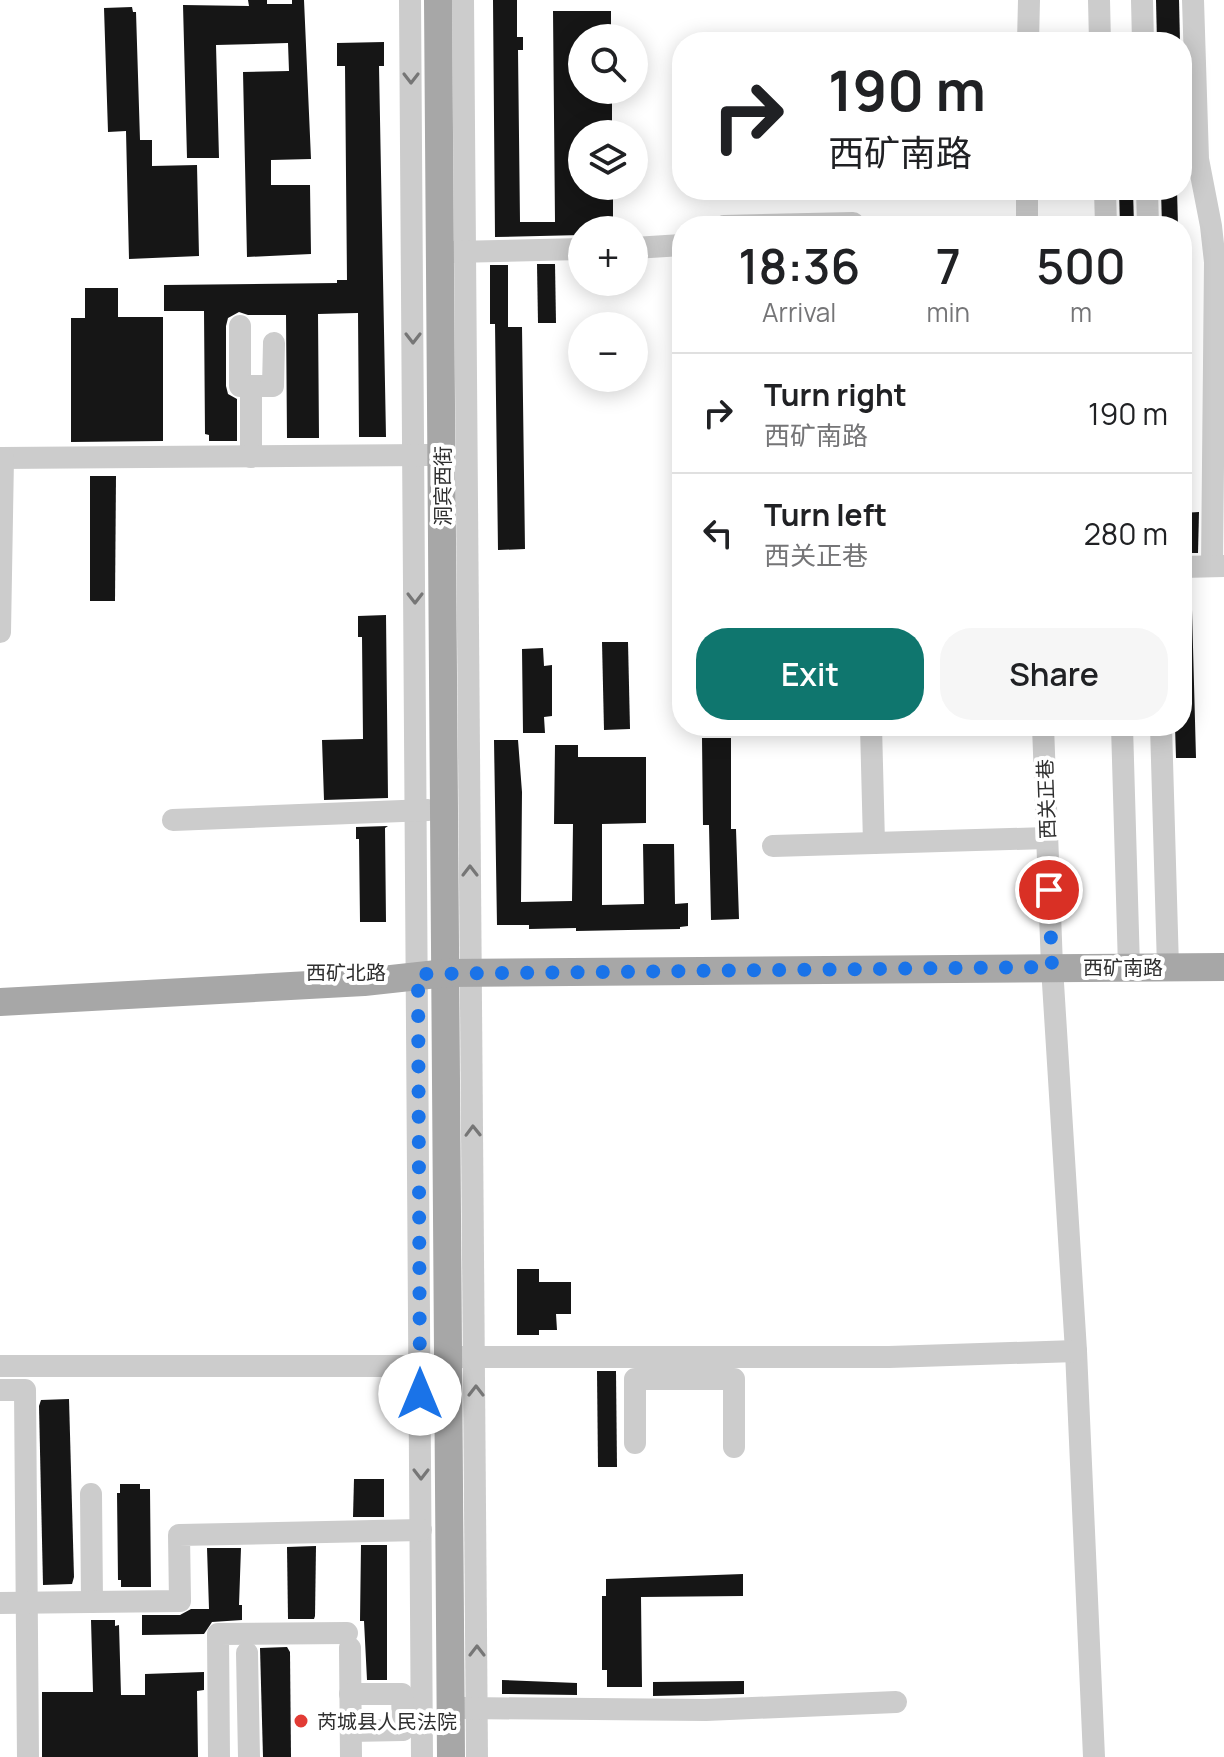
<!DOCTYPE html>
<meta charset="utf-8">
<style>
body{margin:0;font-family:Manrope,"Noto Sans SC",sans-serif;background:#f6f6f6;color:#202124;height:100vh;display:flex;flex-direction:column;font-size:30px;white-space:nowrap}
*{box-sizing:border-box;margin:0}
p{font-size:26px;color:#757577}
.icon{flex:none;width:44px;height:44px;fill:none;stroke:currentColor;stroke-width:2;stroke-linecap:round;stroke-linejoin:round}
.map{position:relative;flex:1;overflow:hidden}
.sheet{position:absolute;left:672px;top:216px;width:520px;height:520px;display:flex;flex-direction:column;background:#fff;border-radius:32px;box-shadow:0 4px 20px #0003}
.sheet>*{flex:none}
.top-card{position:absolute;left:672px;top:32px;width:520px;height:168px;border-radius:32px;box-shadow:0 4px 20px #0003;background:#fff;color:#202124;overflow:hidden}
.fabs{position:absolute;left:568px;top:24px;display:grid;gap:16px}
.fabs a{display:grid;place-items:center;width:80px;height:80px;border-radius:50%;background:#fff;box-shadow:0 4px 20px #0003;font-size:40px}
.pin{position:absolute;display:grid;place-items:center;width:68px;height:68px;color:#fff;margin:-34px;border:4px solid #fff;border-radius:50%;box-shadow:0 2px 8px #0007}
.me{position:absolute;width:88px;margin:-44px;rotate:0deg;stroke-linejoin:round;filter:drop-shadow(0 0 6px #0008)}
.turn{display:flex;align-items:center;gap:28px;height:168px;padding:0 24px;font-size:36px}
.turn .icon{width:104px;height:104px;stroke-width:2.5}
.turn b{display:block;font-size:56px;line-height:68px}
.eta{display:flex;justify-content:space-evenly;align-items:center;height:136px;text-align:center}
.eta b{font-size:48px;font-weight:600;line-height:56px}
.cta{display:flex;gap:16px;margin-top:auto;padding:16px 24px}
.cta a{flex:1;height:92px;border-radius:32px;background:#0f766e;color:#fff;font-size:32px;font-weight:600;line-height:92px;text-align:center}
.cta a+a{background:#f6f6f6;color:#202124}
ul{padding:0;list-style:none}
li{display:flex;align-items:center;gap:24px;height:120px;padding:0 24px;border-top:2px solid #e0e0e0}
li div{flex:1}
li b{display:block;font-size:30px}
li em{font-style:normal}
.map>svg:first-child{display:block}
</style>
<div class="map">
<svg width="1224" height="1757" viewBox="0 0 1224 1757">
<rect width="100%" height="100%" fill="#fff"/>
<g fill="#161616">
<polygon points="248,0 267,0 267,4 292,4 292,0 304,0 311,159 271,160 271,185 310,185 311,254 247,257 243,72 289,71 288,43 216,45 219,158 187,158 183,5 249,6"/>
<polygon points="493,0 517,0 517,37 523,37 523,50 518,50 520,222 555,222 553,11 611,11 611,38 581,38 581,90 612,90 612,134 581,134 582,186 613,186 613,230 582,230 582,235 495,237"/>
<polygon points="1156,0 1179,0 1180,42 1157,42"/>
<polygon points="132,7 133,12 136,12 140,140 152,140 152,166 197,165 199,256 129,259 126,131 108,132 104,8"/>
<polygon points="384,42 384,66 379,66 386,437 359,437 358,313 318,314 319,438 287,438 286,315 248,315 239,312 228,318 226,326 226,386 228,394 237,399 237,441 209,441 209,435 205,434 204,311 164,311 164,285 337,283 337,280 347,280 345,66 337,66 337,43"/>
<polygon points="1119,190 1133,190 1134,226 1120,226"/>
<polygon points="1161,190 1177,190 1178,226 1162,226"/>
<polygon points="537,264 555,264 556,323 538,323"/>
<polygon points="490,265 508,265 508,327 522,327 525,549 498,550 495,324 490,324"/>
<polygon points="85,288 118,288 118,317 163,317 163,441 71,442 71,318 85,318"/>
<polygon points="90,476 116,476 115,601 90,601"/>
<polygon points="1199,512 1198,553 1182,553 1182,513"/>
<polygon points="1182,610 1192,610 1196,758 1176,758 1175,726 1182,726"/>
<polygon points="386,615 388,798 324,800 322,740 363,739 362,637 358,637 358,616"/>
<polygon points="602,642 628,642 630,729 604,730"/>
<polygon points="543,648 544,666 552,665 552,716 544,717 545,733 523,733 522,649"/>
<polygon points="702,738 731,738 731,829 736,829 739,919 711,920 709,825 703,825"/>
<polygon points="494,740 518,740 522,792 521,902 572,901 573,824 554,824 555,745 578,745 578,757 646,757 646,823 602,824 602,905 644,904 643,844 674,844 675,904 688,903 688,926 680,927 680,929 576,931 576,928 529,929 529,925 497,925"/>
<polygon points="388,826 385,828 386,922 360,922 359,839 356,839 356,827"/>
<polygon points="517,1269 539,1269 539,1282 571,1282 571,1314 556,1314 557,1330 539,1330 539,1335 517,1335"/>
<polygon points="597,1371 616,1371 617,1467 598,1467"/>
<polygon points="69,1399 74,1577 72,1584 43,1585 39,1406 41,1400"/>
<polygon points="354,1479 384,1479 384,1517 353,1517"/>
<polygon points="120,1484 140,1484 140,1489 150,1489 151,1587 121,1587 121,1580 118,1580 117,1493 120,1493"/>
<polygon points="361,1545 387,1545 387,1680 367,1680 364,1621 360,1621"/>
<polygon points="316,1546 315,1616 314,1619 288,1619 287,1547"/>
<polygon points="207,1548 241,1548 239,1605 242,1605 242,1620 212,1622 204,1634 142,1635 142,1615 180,1615 191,1609 209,1609"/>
<polygon points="743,1574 743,1596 641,1597 642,1687 607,1687 607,1670 602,1670 602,1596 606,1596 606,1579"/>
<polygon points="91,1620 115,1620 115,1626 119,1625 121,1695 145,1695 145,1674 204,1672 204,1690 197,1691 198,1757 42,1757 42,1692 93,1692"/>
<polygon points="287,1647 290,1652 291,1757 263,1757 260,1648"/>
<polygon points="502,1680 577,1683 577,1695 502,1694"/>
<polygon points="744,1681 744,1694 653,1696 653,1682"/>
</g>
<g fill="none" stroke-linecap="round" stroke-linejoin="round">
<g stroke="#ccc" stroke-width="22">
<polyline points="410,0 422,1757"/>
<polyline points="463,0 477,1757"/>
<polyline points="1099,0 1100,42"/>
<polyline points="1142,0 1143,42"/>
<polyline points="1193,0 1198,159 1211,226 1215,262 1212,566"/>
<polyline points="1028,42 1029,0"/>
<polyline points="1105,190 1106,226"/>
<polyline points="1147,190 1148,226"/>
<polyline points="724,226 853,223"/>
<polyline points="1027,226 1027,190"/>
<polyline points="634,248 682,245"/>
<polyline points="453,252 582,249"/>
<polyline points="240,326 240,386 273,386 274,343"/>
<polyline points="251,457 251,386"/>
<polyline points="0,458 427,455"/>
<polyline points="1182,567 1224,566"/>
<polyline points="0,632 3,458"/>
<polyline points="871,726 874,843"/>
<polyline points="1043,726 1052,967 1076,1351 1094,1757"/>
<polyline points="1122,726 1129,967"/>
<polyline points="1161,726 1168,967"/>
<polyline points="173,820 428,810"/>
<polyline points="773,846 1047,838"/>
<polyline points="462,1357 889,1357 1076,1351"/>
<polyline points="0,1366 435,1366"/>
<polyline points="0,1390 25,1390 28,1757"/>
<polyline points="635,1443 635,1379 734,1379 734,1447"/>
<polyline points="91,1494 92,1602"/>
<polyline points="0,1603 180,1601 179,1535 421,1530"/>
<polyline points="350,1648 351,1757"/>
<polyline points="247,1653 249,1757"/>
<polyline points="350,1694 402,1694 403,1730 351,1731"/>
<polyline points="464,1708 706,1710 896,1702"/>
<polyline points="219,1757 218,1634 347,1633"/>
</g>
<g stroke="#a7a7a7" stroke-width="28">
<polyline points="438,0 451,1757"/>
<polyline points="0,1002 364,982 446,973 1224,967"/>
</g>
</g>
<defs><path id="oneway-chevron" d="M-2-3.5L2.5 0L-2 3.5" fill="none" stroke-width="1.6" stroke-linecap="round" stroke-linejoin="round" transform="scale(2)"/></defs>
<g stroke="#767676">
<use href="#oneway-chevron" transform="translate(411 78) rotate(90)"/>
<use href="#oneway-chevron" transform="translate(413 338) rotate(90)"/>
<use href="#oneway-chevron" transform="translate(415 598) rotate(90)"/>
<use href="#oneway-chevron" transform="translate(470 871) rotate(-90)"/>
<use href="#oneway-chevron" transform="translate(473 1131) rotate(-91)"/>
<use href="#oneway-chevron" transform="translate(476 1391) rotate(-90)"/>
<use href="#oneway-chevron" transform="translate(421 1474) rotate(90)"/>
<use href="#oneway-chevron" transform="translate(477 1651) rotate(-90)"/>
</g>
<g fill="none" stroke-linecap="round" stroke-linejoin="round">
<polyline stroke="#1a73e8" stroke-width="14" stroke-dasharray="0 25.2" points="420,1394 418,974 1052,967 1049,890"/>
</g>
<circle fill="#e23b35" stroke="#fff" stroke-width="3" cx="301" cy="1721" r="8"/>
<g text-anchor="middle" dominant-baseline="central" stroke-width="8" stroke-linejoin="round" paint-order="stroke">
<g font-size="20" fill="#2f2f2f" stroke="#fff">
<text transform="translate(442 486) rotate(-90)">洞宾西街</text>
<text transform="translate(1046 799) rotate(-92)">西关正巷</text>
<text x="1123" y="967">西矿南路</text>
<text x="346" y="972">西矿北路</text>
</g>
<g font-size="20" fill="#2f2f2f" stroke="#fff" text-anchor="start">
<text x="317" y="1721">芮城县人民法院</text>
</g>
</g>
</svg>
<div class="fabs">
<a><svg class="icon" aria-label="search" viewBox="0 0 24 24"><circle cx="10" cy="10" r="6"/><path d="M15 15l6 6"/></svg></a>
<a><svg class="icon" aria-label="layers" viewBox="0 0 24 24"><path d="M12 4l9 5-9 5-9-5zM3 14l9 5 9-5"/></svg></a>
<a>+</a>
<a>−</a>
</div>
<div class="pin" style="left:1049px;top:890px;background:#d93025"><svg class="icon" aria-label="arrive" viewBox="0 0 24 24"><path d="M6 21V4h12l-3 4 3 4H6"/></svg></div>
<svg class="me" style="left:420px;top:1394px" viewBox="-20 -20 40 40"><circle r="19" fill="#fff"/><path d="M0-13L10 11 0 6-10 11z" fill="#1a73e8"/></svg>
<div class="top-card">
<div class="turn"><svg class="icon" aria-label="right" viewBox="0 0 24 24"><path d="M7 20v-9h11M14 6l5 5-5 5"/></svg><div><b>190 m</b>西矿南路</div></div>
</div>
<section class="sheet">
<div class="eta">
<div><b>18:36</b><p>Arrival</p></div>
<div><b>7</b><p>min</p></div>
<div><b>500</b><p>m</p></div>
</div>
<ul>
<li><svg class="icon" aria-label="right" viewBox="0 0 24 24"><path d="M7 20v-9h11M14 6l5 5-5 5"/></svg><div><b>Turn right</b><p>西矿南路</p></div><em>190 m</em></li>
<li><svg class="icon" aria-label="left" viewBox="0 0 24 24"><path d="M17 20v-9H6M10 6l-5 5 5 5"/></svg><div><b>Turn left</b><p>西关正巷</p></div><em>280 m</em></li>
</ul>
<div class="cta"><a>Exit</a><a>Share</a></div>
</section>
</div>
